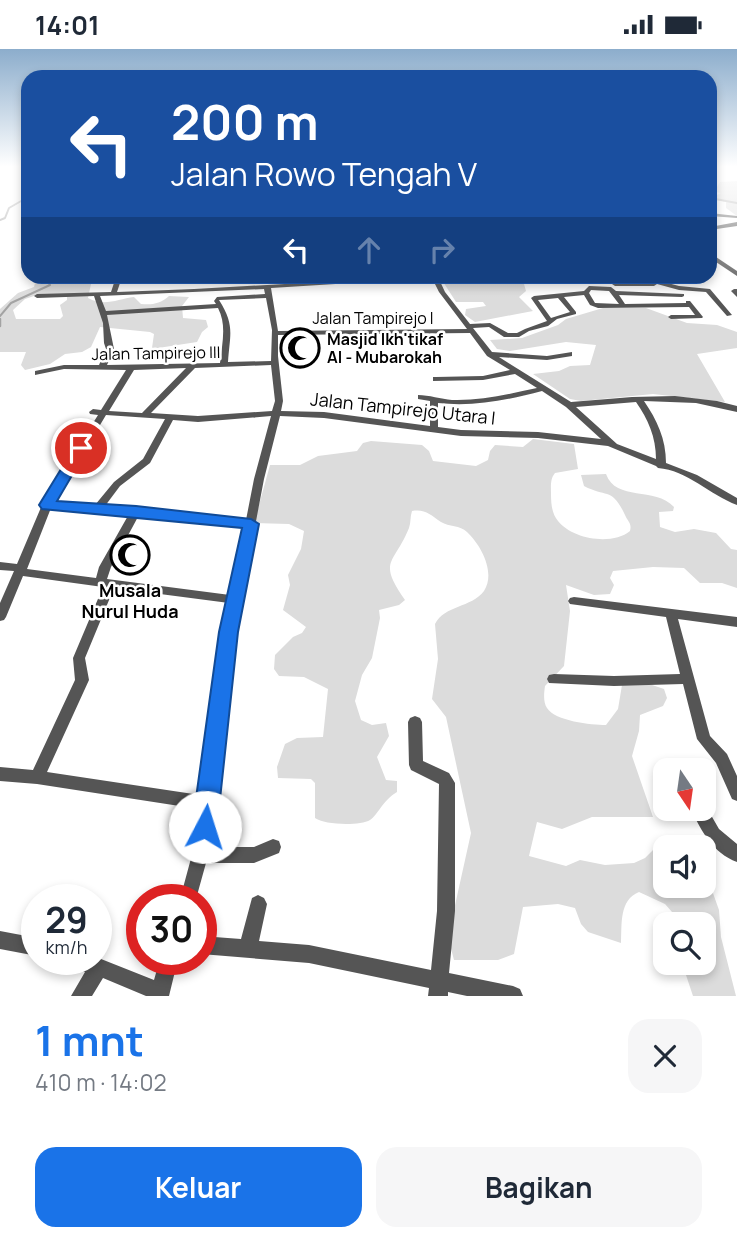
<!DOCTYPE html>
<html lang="id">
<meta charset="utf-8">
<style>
body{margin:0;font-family:Manrope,sans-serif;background:#f6f6f7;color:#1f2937;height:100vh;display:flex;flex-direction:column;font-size:26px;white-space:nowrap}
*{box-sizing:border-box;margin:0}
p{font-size:23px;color:#747a83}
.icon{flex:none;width:38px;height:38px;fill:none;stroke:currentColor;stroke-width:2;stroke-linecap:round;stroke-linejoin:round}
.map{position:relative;height:947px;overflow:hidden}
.sheet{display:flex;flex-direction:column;background:#fff;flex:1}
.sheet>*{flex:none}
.hud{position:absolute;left:21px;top:21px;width:696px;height:214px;border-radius:21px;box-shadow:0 4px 10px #0003;background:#1a4fa0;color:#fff;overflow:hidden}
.needle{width:46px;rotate:167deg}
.buttons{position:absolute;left:653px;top:709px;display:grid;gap:14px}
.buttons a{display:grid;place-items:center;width:63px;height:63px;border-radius:14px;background:#fff;box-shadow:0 4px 10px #0003;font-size:35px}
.speed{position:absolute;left:21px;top:835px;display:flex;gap:14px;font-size:35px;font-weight:700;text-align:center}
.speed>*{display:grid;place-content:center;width:91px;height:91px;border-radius:50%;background:#fff;box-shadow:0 4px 10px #0003;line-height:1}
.speed small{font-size:18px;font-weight:400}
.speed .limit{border:10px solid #d22;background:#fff;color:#111}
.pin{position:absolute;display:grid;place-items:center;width:60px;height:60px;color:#fff;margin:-30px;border:4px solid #fff;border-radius:50%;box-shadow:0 2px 7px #0007}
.me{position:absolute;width:77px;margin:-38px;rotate:5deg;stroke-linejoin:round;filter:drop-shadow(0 0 5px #0008)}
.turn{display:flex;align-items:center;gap:24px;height:147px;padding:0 35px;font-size:32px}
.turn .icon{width:91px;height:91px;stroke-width:2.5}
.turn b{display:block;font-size:49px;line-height:60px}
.lanes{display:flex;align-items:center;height:66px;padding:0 35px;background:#0003;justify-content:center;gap:35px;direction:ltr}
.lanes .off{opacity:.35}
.round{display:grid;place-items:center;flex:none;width:74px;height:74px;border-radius:21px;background:#f6f6f7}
.head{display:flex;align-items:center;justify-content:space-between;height:119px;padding:0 35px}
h1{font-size:42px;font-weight:700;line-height:52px;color:#1a73e8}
.action{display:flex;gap:14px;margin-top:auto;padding:14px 35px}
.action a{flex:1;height:80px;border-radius:21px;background:#1a73e8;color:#fff;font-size:28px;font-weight:700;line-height:80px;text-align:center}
.action a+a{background:#f6f6f7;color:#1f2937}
.status{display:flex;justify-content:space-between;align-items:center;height:49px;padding:0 35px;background:#fff;direction:ltr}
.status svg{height:19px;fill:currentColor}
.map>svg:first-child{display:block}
</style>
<div class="status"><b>14:01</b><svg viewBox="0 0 49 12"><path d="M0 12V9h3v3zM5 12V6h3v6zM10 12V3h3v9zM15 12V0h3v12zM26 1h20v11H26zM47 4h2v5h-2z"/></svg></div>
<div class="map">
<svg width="737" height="947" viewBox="0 0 737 947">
<rect width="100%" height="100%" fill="#fff"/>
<g fill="#dcdcdc" fill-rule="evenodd">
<polygon points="737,132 737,167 726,159 726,153 711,149 721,144 711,142 710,139 717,138 720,133"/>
<path d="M28 223V228H106L103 233 91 235 88 249C104 258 118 250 134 248L141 255C152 256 160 255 169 247L189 248 182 257 183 269 206 271 208 278 202 283 197 293 158 299H152L154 285 150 283 100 278 91 298 82 303 65 305 50 315 25 321 21 316 26 303H0V260L18 244 34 238 35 234 26 226ZM40 245 67 246V251L60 256 63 267 60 270H16L13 261 25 250Z"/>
<polygon points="440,228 522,228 526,242 519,248 533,262 475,273 465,266 466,260 486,257 483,253 456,253"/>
<polygon points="603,259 646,259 687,274 717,276 737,283 737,299 697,305 725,353 653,345 581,352 570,350 533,325 559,322 570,317 590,316 596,296 566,293 510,302 497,300 490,291 522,289 558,276 566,270"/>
<path d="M533 390 574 395 578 420 555 424C550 430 551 437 551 445 551 455 552 465 558 472 572 490 612 497 630 482 632 474 628 473 625 466 612 438 607 449 584 437L581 426 606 425C616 453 655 437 674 458L673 462 659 463 660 478 675 483 694 480 716 484 731 500 737 501V539L722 534H700L684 519 653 518 613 522 610 529 614 536 610 545 594 546 566 536 570 562 564 617 545 637C544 644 543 653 547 659 555 672 591 676 606 676L618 660 622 636H652L664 640 667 649 663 657 640 666 639 682 632 707 653 768H592L562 780 537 773 529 807 566 817 580 811 605 816 634 814 645 809 654 800 665 803V836H704V819L719 861 721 888 736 947H693L682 914H704V875H672V863L665 855 639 843C619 851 622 875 621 894L588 883 581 875 575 859 558 855 523 858 514 905 498 911H454L448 888 471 784 446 668 432 650 438 610 435 575C445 556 471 559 484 542 496 524 481 496 467 483 460 476 449 478 441 473 430 466 426 460 412 462 410 468 411 473 409 479 394 516 377 511 405 551L399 556 379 561 380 569 372 609 362 626 355 652 361 671 372 676 386 674 389 687 377 708 386 731 397 732V743C382 752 378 766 370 771 360 777 324 776 315 769V734L311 730 278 729 277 718 285 695 297 689 323 688 328 640 304 628 279 627 274 620 275 606 293 588 302 584 306 578 283 561 290 536 288 526 301 500 304 482 289 475 254 474 270 416H300L318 407 357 402 363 394 371 392 422 396 429 402 433 412 476 417 488 411 490 402 495 396 523 398Z"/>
</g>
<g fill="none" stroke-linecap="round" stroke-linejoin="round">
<g stroke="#a3a3a3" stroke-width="2">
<polyline points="710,149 737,154"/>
<polyline points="0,171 5,169 9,159 28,148"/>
<polyline points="0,267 11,254 50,236 44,228"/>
</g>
<polyline stroke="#a3a3a3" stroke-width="2.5" points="0,270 0,277"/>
<g fill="#555" fill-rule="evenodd">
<polygon points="710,164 737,167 737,169 710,167"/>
<polygon points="737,173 737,177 710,181 710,178"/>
<polygon points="710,204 737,222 737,227 710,209"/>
<path d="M116 228H122L117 243 194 240 408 228H438L445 243 470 275 490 274 508 284H517L525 280 547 272 531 249 534 247 584 242 589 237 611 238 616 242 684 245V247L682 248 619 246 625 255 686 254V252H690L703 268 702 269 671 270 668 268 671 266H695L689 258 598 259 590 256 584 246 564 248 576 263V265L557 270 548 277 529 282 519 288H504L489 278 473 279 492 303 547 307 572 303V307L547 311 499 308 571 353 632 348 675 347 717 352 737 357V363L696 354 644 352C657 371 666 390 666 414L697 426 737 449V456C710 446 687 421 658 419L656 417 608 397 538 389 461 387 324 369 280 367 264 430 235 583 210 798H254L273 790 279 792 281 798 279 804 254 814H206L196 850H180L193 802 199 760 37 735 0 732V718L33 721 75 631 73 609 103 538 23 527 6 568 4 571 0 572V554L14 522 0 521V513L17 515 42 456 98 366 90 365 89 363 93 360 101 361 126 321 64 320 35 326V322L64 316H99L106 300 104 294 103 274 94 247 37 249 34 247 37 245 111 243ZM432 229 439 243 467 280 278 282 271 239ZM264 240 265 245 217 248 214 252 216 255 106 262 100 247ZM591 241 609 242 619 255 595 254 589 244ZM266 249 272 281 271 312 228 313C230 285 235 276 219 251ZM558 249 570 263 551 269 538 251ZM218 259C227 276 222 295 220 314L107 316 114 300 107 266ZM470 284 487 307 510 321 483 327 436 328H433V332L483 331 515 325 537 339C509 345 480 352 452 351 441 350 429 346 418 346V350L430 352V377L324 363 281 362 283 352 278 307V286ZM271 316 275 352 272 362 198 367 151 364 195 319ZM186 319 142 364 109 362 134 321ZM542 342 566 358 601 390 538 383 461 381 438 378V354C474 358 508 351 542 342ZM636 353C648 370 656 388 656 410L617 395 576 358ZM106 366 165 370 143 410 114 433 95 456 54 453ZM271 367 254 430 246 471 105 457 120 437 150 414 173 371 198 373ZM51 459 129 465 99 518 96 529 27 520ZM139 466 244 478 230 546 107 530 111 518ZM114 539 229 554 223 583 200 746 47 723 89 631 85 609Z"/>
<polygon points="637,228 645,228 679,237 710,240 732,266 727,267 706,243 679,241 657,235 654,237 615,237 612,235 615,233 652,233"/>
<polygon points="734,240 737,240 737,248 731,242"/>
<polygon points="574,548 737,568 737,578 678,570 710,687 727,705 737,727 737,752 732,750 716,714 697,690 683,635 614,637 549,634 547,630 549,626 554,625 614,627 680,625 666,568 570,555 568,552 570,549"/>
<polygon points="415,667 420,669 422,673 423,712 449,724 455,734 455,862 449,924 513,937 520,940 523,947 467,947 448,943 448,947 428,947 429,939 309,914 201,905 201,887 241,890 252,849 258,846 264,849 267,855 259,892 309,896 431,921 437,862 439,735 411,721 409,716 408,673 410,669"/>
<path d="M704 754 719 780 737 795V813C713 804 701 782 691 760H704Z"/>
<polygon points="0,882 37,889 37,907 0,900"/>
<polygon points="96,908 154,931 160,910 178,910 169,947 146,947 103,929 92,947 71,947 85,923 70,917 68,910 96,910"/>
</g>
</g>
<polygon fill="#a9a9a9" points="142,499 144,500 145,503 139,512 119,509 118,505 143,499"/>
<polygon fill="#898989" points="144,500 145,503 139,512 138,508"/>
<polygon fill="#c4c4c4" stroke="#898989" stroke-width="2" points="125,492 142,495 139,499 144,500 138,508 118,505"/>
<linearGradient id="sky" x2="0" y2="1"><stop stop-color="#8cadcc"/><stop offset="0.47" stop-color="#fff"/><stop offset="1" stop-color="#fff" stop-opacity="0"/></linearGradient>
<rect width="737" height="250" fill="url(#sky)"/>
<polygon fill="#1a73e8" stroke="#114b97" stroke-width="2" points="81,394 88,399 57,452 136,457 251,470 259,475 238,583 217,778 213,786 205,789 196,786 192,778 219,583 242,479 42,460 39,456 74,399"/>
<defs>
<g id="mosque-ring" transform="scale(2.0125)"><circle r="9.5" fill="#fff" stroke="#000" stroke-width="1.5"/><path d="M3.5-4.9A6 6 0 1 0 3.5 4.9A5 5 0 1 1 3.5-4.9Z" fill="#000"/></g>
</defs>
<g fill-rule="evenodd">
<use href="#mosque-ring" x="300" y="299"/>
<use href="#mosque-ring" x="130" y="506"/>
</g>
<g text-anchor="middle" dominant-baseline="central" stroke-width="5" stroke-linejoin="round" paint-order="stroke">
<g font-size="16" fill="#000" stroke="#fff">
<text x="373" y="269">Jalan Tampirejo I</text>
<text transform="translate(156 304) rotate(-1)">Jalan Tampirejo III</text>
</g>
<g font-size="16" font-weight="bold" fill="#000" stroke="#fff" text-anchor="start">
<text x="327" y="290">Masjid Ikh'tikaf<tspan x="327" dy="18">Al - Mubarokah</tspan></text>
</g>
<g font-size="18" fill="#000" stroke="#fff">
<text transform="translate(403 359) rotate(6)">Jalan Tampirejo Utara I</text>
</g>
<g font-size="18" font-weight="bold" fill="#000" stroke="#fff">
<text x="130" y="541">Musala<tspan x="130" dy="21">Nurul Huda</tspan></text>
</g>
</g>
</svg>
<div class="buttons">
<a><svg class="needle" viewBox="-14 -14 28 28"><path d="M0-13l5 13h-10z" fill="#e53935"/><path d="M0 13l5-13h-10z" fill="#747a83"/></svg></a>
<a><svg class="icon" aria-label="sound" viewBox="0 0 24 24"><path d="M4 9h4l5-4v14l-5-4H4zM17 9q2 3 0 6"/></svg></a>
<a><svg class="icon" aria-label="search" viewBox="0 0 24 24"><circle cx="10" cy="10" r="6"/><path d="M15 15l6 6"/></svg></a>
</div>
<div class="speed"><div>29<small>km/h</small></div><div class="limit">30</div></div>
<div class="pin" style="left:81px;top:399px;background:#d93025"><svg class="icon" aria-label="arrive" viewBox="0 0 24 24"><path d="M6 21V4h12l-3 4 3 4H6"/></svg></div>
<svg class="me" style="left:205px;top:778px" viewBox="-20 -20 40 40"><circle r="19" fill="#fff"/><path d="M0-13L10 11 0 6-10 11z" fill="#1a73e8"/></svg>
<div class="hud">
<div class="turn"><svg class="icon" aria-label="left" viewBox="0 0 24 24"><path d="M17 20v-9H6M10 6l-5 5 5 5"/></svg><div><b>200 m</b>Jalan Rowo Tengah V</div></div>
<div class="lanes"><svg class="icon" aria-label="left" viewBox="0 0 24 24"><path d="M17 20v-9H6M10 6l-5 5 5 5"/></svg><svg class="icon off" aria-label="ahead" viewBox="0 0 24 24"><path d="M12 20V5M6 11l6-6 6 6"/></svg><svg class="icon off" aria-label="right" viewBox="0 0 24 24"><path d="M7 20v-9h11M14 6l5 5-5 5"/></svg></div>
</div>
</div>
<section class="sheet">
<div class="head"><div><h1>1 mnt</h1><p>410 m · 14:02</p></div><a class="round"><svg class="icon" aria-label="close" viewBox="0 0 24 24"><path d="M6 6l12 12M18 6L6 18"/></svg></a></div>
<div class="action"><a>Keluar</a><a>Bagikan</a></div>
</section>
